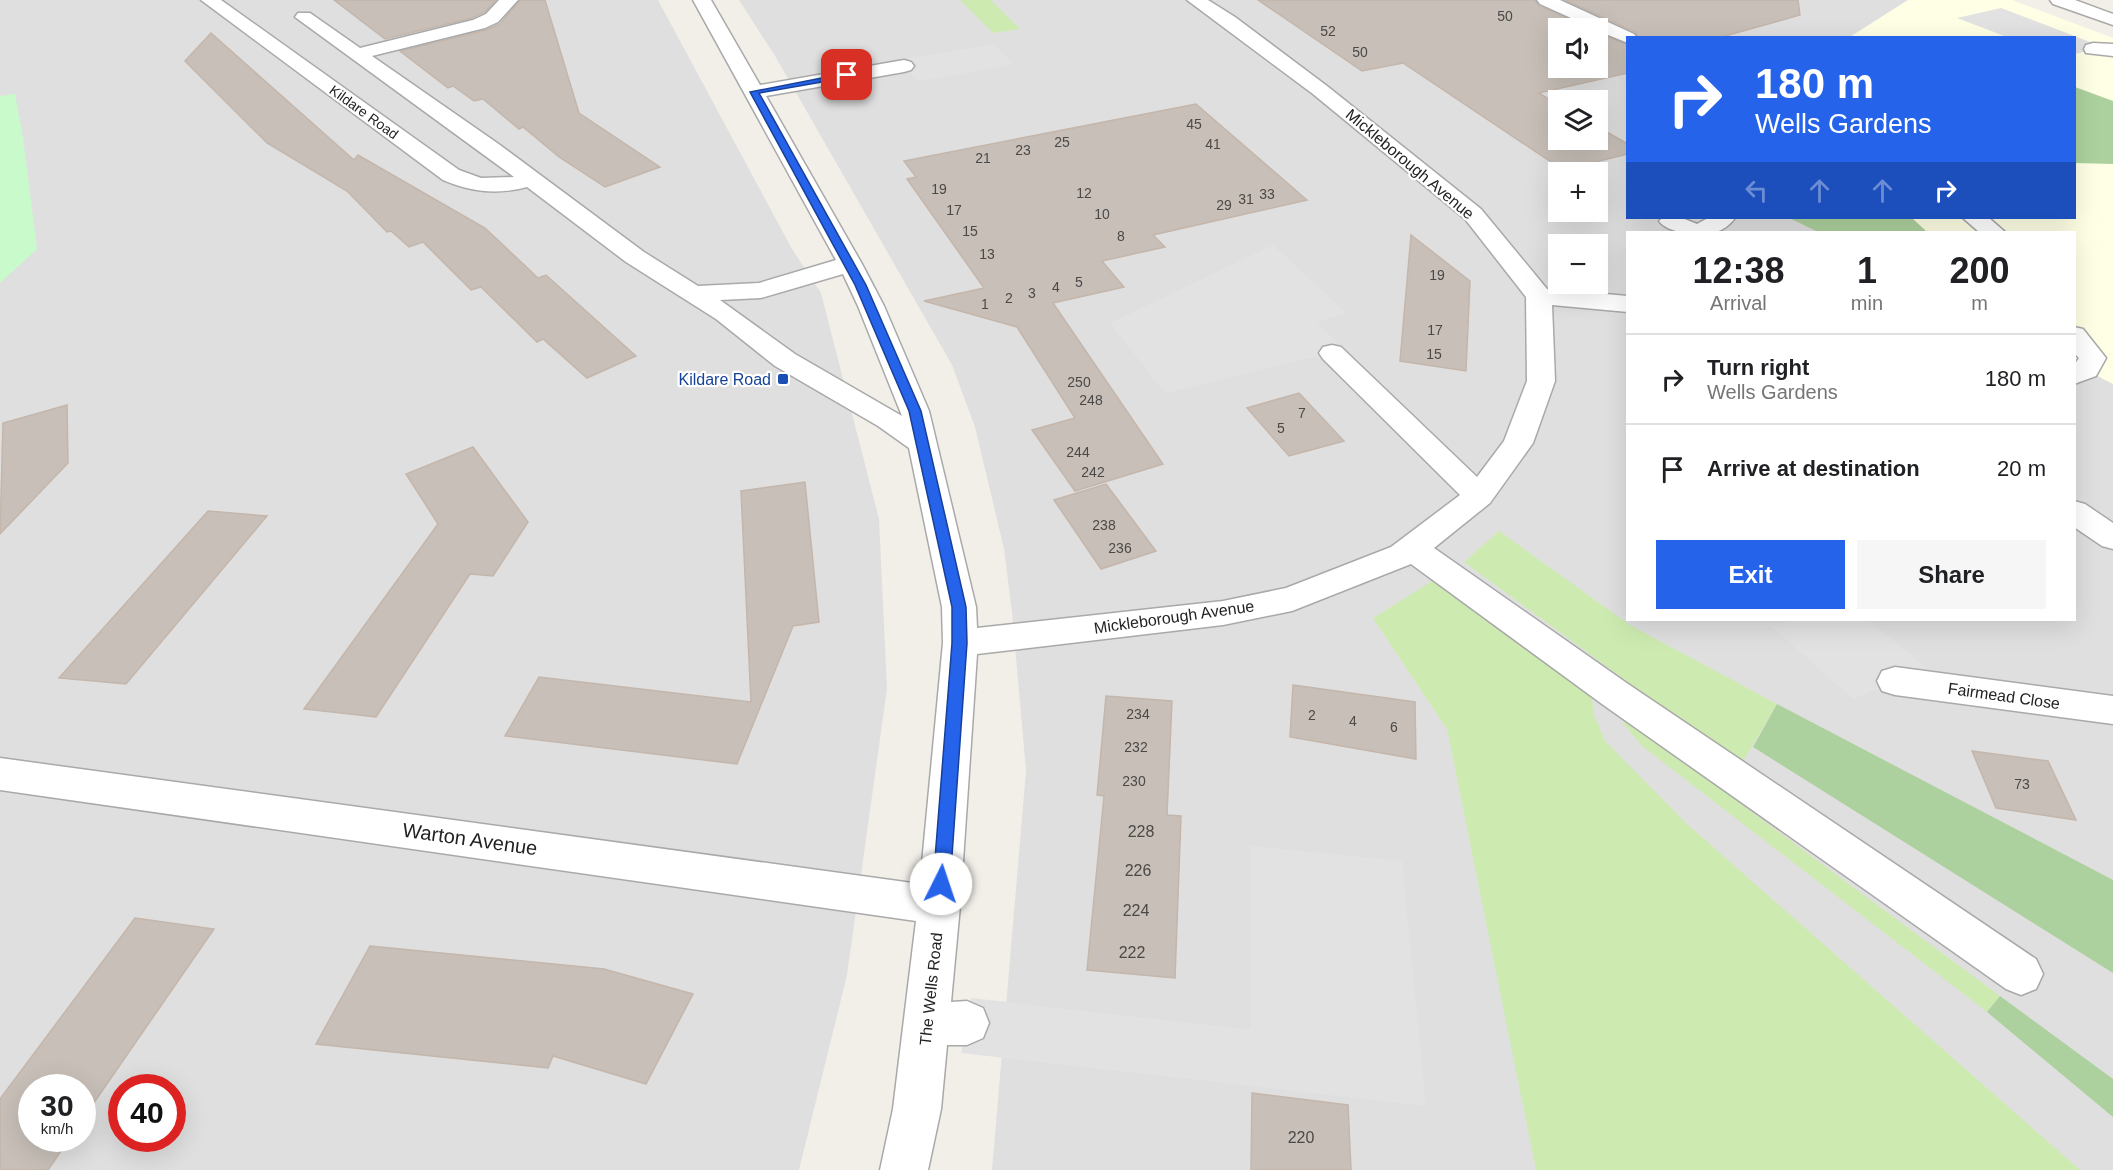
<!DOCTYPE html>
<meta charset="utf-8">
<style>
body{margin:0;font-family:Arial,sans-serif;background:#f6f6f6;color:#202124;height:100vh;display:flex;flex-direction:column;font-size:22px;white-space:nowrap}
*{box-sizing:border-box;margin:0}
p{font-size:20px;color:#757577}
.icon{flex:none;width:33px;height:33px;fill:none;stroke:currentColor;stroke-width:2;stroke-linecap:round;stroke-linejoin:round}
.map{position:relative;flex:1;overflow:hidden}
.panel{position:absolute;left:1626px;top:231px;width:450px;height:390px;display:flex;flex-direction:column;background:#fff;border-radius:0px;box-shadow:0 6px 24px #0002}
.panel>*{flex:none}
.top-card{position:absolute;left:1626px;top:36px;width:450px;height:183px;border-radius:0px;box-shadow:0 6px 24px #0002;background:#2563eb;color:#fff;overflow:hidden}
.fabs{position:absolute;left:1548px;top:18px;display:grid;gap:12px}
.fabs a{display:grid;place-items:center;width:60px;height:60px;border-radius:0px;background:#fff;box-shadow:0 6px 24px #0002;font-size:30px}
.speed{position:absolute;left:18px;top:1074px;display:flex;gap:12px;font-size:30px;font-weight:700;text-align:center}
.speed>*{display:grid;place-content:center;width:78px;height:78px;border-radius:50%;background:#fff;box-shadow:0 6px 24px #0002;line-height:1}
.speed small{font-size:15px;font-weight:400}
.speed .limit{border:9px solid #d22;background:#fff;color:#111}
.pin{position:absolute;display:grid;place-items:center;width:51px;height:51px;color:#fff;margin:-26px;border-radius:12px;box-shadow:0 3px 9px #0006}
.me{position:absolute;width:66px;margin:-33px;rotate:4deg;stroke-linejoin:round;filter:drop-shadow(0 0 4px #0008)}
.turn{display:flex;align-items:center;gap:21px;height:126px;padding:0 30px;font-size:27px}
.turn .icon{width:78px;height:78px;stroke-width:2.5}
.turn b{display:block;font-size:42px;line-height:51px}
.lanes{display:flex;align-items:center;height:57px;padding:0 30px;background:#0003;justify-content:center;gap:30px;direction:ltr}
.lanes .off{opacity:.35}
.eta{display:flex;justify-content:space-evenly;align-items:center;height:102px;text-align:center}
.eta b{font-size:36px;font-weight:700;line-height:42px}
.cta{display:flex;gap:12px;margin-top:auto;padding:12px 30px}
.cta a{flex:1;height:69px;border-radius:0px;background:#2563eb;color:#fff;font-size:24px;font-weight:700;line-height:69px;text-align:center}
.cta a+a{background:#f6f6f6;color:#202124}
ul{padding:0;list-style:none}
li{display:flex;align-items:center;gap:18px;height:90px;padding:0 30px;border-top:2px solid #e0e0e0}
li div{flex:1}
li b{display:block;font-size:22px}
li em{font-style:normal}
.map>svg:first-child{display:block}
</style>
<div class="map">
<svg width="2113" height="1170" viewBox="0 0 2113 1170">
<rect width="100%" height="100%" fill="#f2efe9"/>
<g fill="#e0dfdf" fill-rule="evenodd">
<path d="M0 0H658L792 249 821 293 879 519 887 689 847 975 799 1170H0ZM32 1088H82V1138H32ZM122 1088H172V1138H122Z"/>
<path d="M739 0H1908L1849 37 1628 38V218H1789L1818 232H1628V620H2074L2075 364 2113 384V1170H992L1026 771 1012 612 1004 549 975 427 952 365 775 56ZM1558 28H1598V68H1558ZM1558 100H1598V140H1558ZM1558 172H1598V212H1558ZM1558 244H1598V284H1558Z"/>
</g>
<polygon fill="#ffffe5" points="1908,0 2012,0 2113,38 2113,384 2075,364 2074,232 1927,232 1912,218 2074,218 2074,38 1849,38"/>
<g fill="#cdebb0">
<polygon points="960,0 991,0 1020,29 993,33"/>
<polygon points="1499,531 1630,625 1777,704 1741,765 1464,562"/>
<polygon points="1437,578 1591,691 1594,715 1605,741 1687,824 2080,1170 1536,1170 1447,729 1373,618"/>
<polygon points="1625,718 2000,996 1987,1012 1642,746 1623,723"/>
</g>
<g fill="#add19e">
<polygon points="2075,87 2113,101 2113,164 2075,163"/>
<polygon points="1789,218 1912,218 1927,232 1818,232"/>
<polygon points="1777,704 2113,880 2113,973 1753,747"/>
<polygon points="2000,996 2113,1079 2113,1117 1987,1012"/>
</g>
<polygon fill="#c8facc" points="15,94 23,138 37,249 0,283 0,96"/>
<g fill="#e2e2e2">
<polygon points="2001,8 2103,47 2075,54 2074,38 2007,37 1957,18"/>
<polygon points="994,44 1014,64 917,82 899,60"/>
<polygon points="1273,245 1346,313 1317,322 1344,350 1165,393 1110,323"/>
<polygon points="1792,620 1868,620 1927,668 1853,699 1772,627"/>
<polygon points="1251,846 1402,861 1426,1106 961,1053 971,998 1251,1030"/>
</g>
<g fill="#c7bfb8" stroke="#c4b6ab" stroke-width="1.5">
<polygon points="334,0 496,0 485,12 472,18 385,39"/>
<polygon points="520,0 545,0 579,113 660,167 605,187 559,157 523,127 519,129 483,99 474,101 453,86 448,88 400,51 486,30 500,24"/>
<polygon points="1258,0 1535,0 1539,6 1589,28 1558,28 1558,68 1598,68 1598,33 1628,45 1628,73 1539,93 1558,105 1558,140 1598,140 1598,127 1628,144 1628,154 1563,170 1403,63 1362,71"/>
<polygon points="1565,0 1798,0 1800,15 1718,38 1639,38 1635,32"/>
<polygon points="211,33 354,160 358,155 485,228 538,278 546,275 636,356 587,378 543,339 537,342 481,287 471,290 423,242 409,247 391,231 387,232 347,191 267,143 185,61"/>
<polygon points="1196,104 1307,200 1153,235 1165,247 1102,261 1124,287 1053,303 1163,464 1075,491 1032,430 1075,418 1017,327 924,301 984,288 907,179 916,177 904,161"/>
<polygon points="1411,235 1470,281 1466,371 1400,361"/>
<polygon points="1299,393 1344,441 1289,456 1247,408"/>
<polygon points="67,405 68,463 0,534 3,423"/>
<polygon points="473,447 528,522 493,576 470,574 376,717 304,709 438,524 406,474"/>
<polygon points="805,482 819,622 793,626 737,764 505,736 539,677 751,702 741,491"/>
<polygon points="1106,484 1156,551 1101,569 1054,500"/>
<polygon points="208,511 267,516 126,684 59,678"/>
<polygon points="1293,685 1415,702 1416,759 1290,737"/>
<polygon points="1106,696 1172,701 1167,815 1181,816 1175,978 1087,970 1104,796 1097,795"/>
<polygon points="1972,751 2048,761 2076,820 1996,808"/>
<polygon points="135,918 214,929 82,1120 82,1088 32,1088 32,1138 70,1138 48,1170 0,1170 0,1099"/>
<polygon points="370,946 604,969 693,994 646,1084 553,1056 548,1068 316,1044"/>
<polygon points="1252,1093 1348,1105 1351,1170 1251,1170"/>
</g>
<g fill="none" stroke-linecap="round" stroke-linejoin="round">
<g stroke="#a9a9a9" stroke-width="3">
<g id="minor">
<path d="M201 0H221L459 170 481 178 514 177 295 17 298 13H310L360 48 473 20 486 14 499 0H518L498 22 485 28 372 56 500 145 644 252 698 286 759 283 836 260 693 0H711L760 85 904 60 911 62 914 66 911 70 904 72 766 96 862 264 884 306 929 411 976 607 977 628 1223 601 1286 588 1391 547 1460 495 1323 359 1319 353 1323 347 1332 345 1341 347 1477 477 1504 441 1527 381 1526 297 1465 219 1313 94 1187 0H1208L1235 17 1327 86 1481 209 1547 289 1628 296V312L1552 305 1555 381 1533 443 1490 503 1434 548 1628 684 2036 959 2043 974 2036 989 2021 995 2006 989 1602 704 1411 564 1292 611 1223 625 977 654 960 906 951 1002 967 1001 983 1008 989 1023 983 1038 967 1045H947L941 1109 928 1170H880L893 1109 916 921 0 790V758L920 884 943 643 942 607 909 448 878 426 775 366 716 319 626 262 527 187C496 195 472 192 443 180ZM843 274 858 306 902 416 795 354 720 300 761 298Z"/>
<polygon points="1537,0 1560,0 1634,34 1637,38 1628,38 1628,43 1598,31 1598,28 1593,28 1540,4"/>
<polygon points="2050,0 2075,0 2113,14 2113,25 2053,4"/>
<polygon points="2093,43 2113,44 2113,56 2086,53 2084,49 2086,45"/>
<path d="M1662 218H1682L1697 224 1708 218H1735C1731 224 1722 231 1715 232 1700 236 1668 234 1659 221Z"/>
<polygon points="1963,218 1989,218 2005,232 1979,232"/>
<polygon points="2074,327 2083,329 2106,358 2096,376 2074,384 2074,365 2079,358 2074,353"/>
<polygon points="2074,501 2085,504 2113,523 2113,549 2102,546 2074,527"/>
<polygon points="1895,667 2113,696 2113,724 1895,695 1882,691 1877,681 1882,671"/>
</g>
</g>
<use href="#minor" fill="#fff" fill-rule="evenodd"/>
</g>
<polygon fill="#2563eb" stroke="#184099" stroke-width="1.5" points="847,73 851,75 850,77 759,93 866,285 921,411 966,607 967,643 950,884 947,890 941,892 935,890 933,884 952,643 952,607 909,411 855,285 750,92"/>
<rect fill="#1a4fb4" stroke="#fff" stroke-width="2" x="777" y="373" width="12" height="12" rx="3"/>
<g text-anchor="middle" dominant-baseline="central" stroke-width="4.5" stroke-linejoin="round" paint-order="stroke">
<g font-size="14" fill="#4b4948">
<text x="1505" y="16">50</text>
<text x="1328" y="31">52</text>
<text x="1360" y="52">50</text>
<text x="1194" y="124">45</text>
<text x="1062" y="142">25</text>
<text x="1213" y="144">41</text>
<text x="1023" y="150">23</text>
<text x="983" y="158">21</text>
<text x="939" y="189">19</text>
<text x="1084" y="193">12</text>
<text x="1267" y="194">33</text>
<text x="1246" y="199">31</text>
<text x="1224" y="205">29</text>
<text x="954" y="210">17</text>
<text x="1102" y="214">10</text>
<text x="970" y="231">15</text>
<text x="1121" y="236">8</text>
<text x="987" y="254">13</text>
<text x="1437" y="275">19</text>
<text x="1079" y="282">5</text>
<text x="1056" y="287">4</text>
<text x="1032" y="293">3</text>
<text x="1009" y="298">2</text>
<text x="985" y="304">1</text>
<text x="1435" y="330">17</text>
<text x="1434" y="354">15</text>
<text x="1079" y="382">250</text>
<text x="1091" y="400">248</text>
<text x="1302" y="413">7</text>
<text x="1281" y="428">5</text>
<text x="1078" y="452">244</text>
<text x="1093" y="472">242</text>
<text x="1104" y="525">238</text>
<text x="1120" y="548">236</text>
<text x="1138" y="714">234</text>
<text x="1312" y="715">2</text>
<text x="1353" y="721">4</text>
<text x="1394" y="727">6</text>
<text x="1136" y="747">232</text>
<text x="1134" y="781">230</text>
<text x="2022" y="784">73</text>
</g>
<g font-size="14" fill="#222" stroke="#fff">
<text transform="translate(364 112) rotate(36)">Kildare Road</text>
</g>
<g font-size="16" fill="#222" stroke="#fff">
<text transform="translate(1410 164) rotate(40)">Mickleborough Avenue</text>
<text transform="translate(1174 617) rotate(-8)">Mickleborough Avenue</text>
<text transform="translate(2004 696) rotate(8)">Fairmead Close</text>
<text transform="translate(931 989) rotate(-84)">The Wells Road</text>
</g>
<g font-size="16" fill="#164399" stroke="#fff" text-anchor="end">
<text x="771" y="379">Kildare Road</text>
</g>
<g font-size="16" fill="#4b4948">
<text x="1141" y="831">228</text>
<text x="1138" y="870">226</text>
<text x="1136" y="910">224</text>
<text x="1132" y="952">222</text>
<text x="1301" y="1137">220</text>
</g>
<g font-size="20" fill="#222" stroke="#fff">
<text transform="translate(470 839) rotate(8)">Warton Avenue</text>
</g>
</g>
</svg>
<div class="fabs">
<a><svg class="icon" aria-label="sound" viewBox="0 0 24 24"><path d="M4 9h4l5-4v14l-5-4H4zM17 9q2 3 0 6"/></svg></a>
<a><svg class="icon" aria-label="layers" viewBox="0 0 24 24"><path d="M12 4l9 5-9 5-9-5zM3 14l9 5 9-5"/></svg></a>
<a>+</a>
<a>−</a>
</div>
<div class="speed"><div>30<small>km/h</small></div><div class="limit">40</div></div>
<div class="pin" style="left:847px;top:75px;background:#d93025"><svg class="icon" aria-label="arrive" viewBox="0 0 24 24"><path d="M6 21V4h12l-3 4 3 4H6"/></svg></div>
<svg class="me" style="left:941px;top:884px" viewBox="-20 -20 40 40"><circle r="19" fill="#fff"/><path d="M0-13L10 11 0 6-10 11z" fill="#2563eb"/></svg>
<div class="top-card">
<div class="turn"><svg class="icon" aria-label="right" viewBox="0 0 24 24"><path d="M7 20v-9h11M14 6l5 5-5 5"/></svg><div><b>180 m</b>Wells Gardens</div></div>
<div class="lanes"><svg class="icon off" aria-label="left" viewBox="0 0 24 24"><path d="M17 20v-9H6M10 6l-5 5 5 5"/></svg><svg class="icon off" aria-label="ahead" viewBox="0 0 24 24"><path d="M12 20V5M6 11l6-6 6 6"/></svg><svg class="icon off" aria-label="ahead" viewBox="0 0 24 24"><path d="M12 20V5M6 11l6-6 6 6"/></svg><svg class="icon" aria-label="right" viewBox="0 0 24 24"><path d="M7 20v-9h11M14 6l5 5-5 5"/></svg></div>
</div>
<section class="panel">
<div class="eta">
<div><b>12:38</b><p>Arrival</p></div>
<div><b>1</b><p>min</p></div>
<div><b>200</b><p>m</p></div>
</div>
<ul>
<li><svg class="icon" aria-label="right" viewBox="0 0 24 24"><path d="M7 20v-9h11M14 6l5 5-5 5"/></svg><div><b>Turn right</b><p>Wells Gardens</p></div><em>180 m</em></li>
<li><svg class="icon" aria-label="arrive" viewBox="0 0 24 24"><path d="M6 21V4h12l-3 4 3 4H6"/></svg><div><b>Arrive at destination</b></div><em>20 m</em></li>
</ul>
<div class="cta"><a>Exit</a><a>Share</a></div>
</section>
</div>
